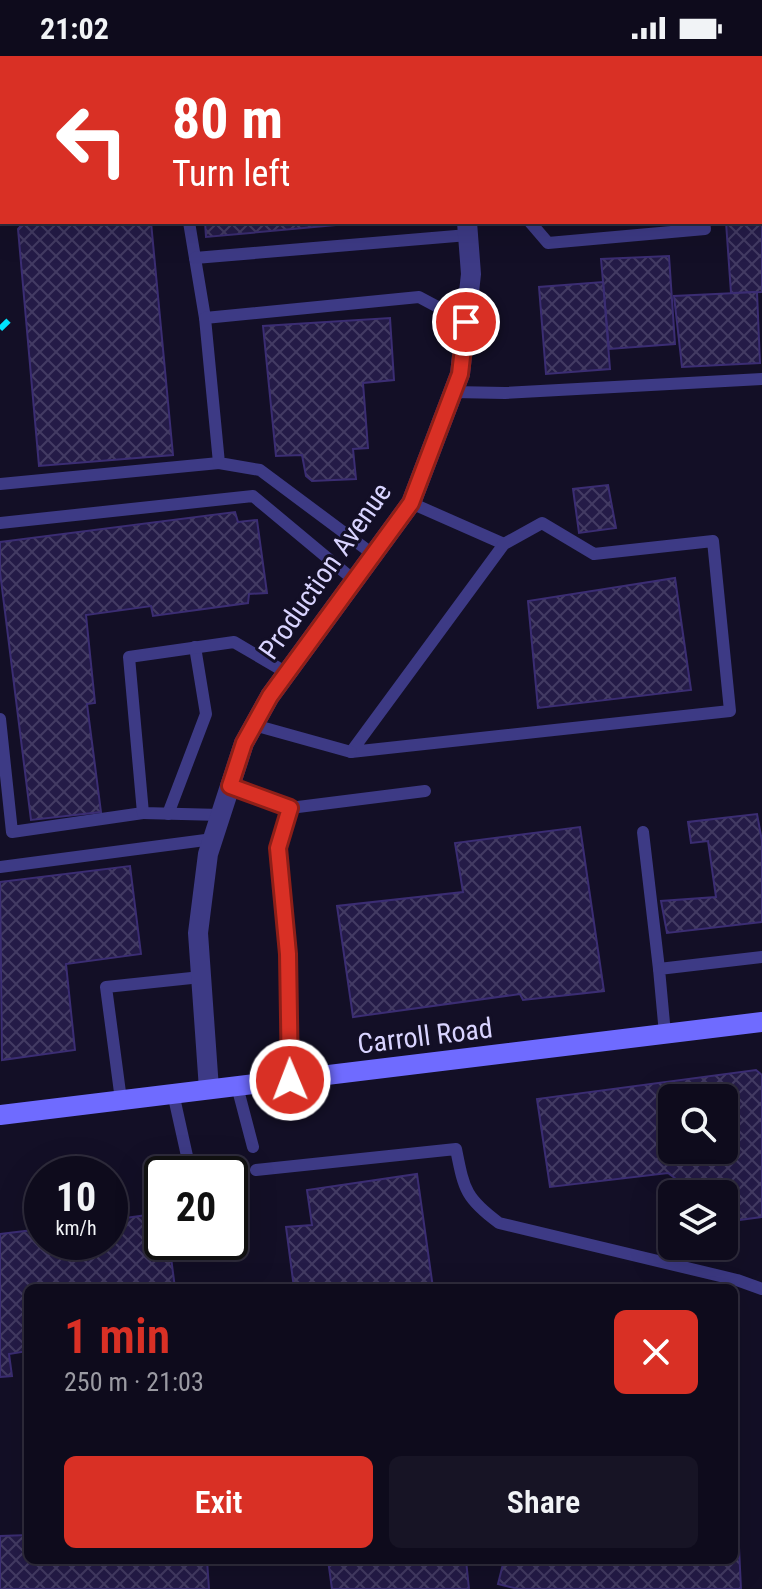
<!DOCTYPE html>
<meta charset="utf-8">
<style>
body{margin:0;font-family:"Roboto Condensed",sans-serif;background:#171425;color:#f1f3f6;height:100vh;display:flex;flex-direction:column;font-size:30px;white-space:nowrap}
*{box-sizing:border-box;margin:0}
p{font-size:26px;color:#9b9ba3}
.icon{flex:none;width:44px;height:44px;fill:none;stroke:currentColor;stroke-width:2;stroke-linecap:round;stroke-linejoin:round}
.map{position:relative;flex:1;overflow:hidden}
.drawer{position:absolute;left:24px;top:1228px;width:714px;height:280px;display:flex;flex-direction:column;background:#0e0b1c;border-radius:12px;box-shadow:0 8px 32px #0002,0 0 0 2px #2e2b3b}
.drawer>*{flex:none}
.guide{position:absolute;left:0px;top:0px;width:762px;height:168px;box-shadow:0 8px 32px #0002,0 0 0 2px #2e2b3b;background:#d93025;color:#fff;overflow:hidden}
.buttons{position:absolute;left:658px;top:1028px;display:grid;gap:16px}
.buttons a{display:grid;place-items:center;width:80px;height:80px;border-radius:12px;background:#0e0b1c;box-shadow:0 8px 32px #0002,0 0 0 2px #2e2b3b;font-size:40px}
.speed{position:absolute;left:24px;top:1100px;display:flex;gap:16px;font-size:40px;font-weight:700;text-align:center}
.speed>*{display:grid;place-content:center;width:104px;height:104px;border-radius:50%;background:#0e0b1c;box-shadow:0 8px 32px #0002,0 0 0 2px #2e2b3b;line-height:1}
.speed small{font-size:20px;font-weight:400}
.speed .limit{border:4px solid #111;border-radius:12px;background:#fff;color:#111}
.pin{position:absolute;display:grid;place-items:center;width:68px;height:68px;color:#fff;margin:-34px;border:4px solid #fff;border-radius:50%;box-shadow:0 2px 8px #0007}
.me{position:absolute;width:88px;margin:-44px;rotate:359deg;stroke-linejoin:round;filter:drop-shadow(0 0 6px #0008)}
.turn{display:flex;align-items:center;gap:28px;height:168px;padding:0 40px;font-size:36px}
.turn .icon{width:104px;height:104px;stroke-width:2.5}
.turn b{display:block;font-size:56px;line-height:68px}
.round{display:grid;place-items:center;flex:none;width:84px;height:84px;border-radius:12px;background:#171425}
.head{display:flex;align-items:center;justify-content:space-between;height:136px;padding:0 40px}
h1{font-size:48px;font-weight:600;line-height:60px;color:#d93025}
.primary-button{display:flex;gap:16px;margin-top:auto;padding:16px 40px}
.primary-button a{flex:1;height:92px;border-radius:12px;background:#d93025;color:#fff;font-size:32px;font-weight:600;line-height:92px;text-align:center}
.primary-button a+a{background:#171425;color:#f1f3f6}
.status{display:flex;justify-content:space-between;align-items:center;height:56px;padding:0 40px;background:#0e0b1c;direction:ltr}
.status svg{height:22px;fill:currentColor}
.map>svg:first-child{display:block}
</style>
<div class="status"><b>21:02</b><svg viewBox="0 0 49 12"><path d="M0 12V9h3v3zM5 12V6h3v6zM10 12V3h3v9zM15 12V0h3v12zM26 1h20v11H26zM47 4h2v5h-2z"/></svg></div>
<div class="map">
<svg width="762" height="1533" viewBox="0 0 762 1533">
<defs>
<pattern id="building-cross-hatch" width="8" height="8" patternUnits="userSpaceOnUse" patternTransform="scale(2)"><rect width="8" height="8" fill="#241b47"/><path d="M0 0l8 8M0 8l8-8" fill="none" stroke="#433b63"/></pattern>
</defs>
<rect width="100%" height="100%" fill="#130f26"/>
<g fill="url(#building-cross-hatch)" stroke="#3b2d73" stroke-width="2" fill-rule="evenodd">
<polygon points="46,0 165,0 165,2 47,2"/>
<polygon points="760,159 762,159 762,236 731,237 726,166 760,166"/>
<polygon points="24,166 151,166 173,399 39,410 18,173"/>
<polygon points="205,166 369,166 206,181"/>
<polygon points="669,200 675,288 609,293 601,203"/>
<polygon points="603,226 610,313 546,318 539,231"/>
<polygon points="757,236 760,307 682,311 674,240"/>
<polygon points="390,262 394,324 363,327 368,392 353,393 356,423 312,425 306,420 302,399 276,400 263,270"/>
<polygon points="608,429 616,472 579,477 573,433"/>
<polygon points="235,456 238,466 257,464 267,537 249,538 248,547 153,560 151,550 86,559 95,647 87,648 101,756 31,764 0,516 0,486"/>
<polygon points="675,522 691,634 538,652 528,545"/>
<polygon points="757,758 762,785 762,866 667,877 661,845 716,841 708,785 691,787 688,766"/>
<polygon points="580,771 604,935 523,944 520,938 353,961 337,850 463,836 455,787"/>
<polygon points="130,810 141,898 66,908 75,994 2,1004 0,826"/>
<path d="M756 1014 762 1019V1161L724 1166V1138H696L668 1117 550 1131 537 1043ZM672 1042H724V1094H672Z"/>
<polygon points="417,1118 433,1232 294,1232 286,1171 312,1169 307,1134"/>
<polygon points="162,1157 162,1186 169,1186 175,1232 28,1232 28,1295 9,1298 12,1320 0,1321 0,1178 42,1173 42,1186 110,1186 110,1164"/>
<polygon points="734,1387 741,1533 518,1533 498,1528 504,1504 734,1504"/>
<polygon points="28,1479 28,1504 207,1504 209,1533 0,1533 0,1480"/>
<polygon points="328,1504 466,1504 469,1533 332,1533"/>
</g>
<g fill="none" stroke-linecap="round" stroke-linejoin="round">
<g stroke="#3d3a85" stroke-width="12">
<polyline points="246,0 246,2"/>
<polyline points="389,2 418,0"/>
<polyline points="189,166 205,262"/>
<polyline points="530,166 548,187 705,173 704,166"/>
<polyline points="195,202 468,179"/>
<polyline points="453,336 505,337 762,323"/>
<polyline points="0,428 219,407"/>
<polyline points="411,447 504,488"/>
<polyline points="0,467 253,440 355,525"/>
<polygon points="542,467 594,498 713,485 730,655 351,696 504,488"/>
<polyline points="374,499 260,414 219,407 205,262 419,241 466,266"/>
<polyline points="0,663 12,776 143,757"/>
<polyline points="254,669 351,696"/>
<polyline points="230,730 290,752"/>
<polyline points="168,758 206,658 195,591"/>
<polyline points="221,759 143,757 129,601 234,586 287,617"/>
<polyline points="643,776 659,913"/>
<polyline points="0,811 213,783"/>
<polyline points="665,978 659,913 762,901"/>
<polyline points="290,1024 288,898 278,792 290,752 425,735"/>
<polyline points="237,1030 253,1091"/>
<polyline points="173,1037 191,1118"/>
<polyline points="121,1044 106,931 201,921"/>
<path d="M256 1114 456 1093C464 1133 465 1142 499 1167L737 1224 762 1233"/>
</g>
<g stroke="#3d3a85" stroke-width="20">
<polyline points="453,0 453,2"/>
<polyline points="209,1033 198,877 208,798 244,687 270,640 411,447 460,318 471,218 467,166"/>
</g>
<polyline stroke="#6f6bff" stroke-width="20" points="0,1059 762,966"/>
<g stroke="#00e5ff" stroke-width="6" stroke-dasharray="12 10" stroke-linecap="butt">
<polyline points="13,2 13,0"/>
<polyline points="31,2 31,0"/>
<polyline points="0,116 2,107"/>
<polyline points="0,273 9,264"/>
</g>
</g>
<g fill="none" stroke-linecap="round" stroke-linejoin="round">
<g stroke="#8d1f18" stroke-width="20">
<polyline id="route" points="290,1024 288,898 278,792 290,752 230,730 244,687 270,640 411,447 460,318 466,266"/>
</g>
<use href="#route" stroke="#d93025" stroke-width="14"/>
</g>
<g text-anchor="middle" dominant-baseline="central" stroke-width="6" stroke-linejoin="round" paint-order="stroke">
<g font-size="28" fill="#d9d4ff" stroke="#130f26">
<text transform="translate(325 515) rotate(-55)">Production Avenue</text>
<text transform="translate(425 980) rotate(-7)">Carroll Road</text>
</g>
</g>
</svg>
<div class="buttons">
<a><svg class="icon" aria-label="search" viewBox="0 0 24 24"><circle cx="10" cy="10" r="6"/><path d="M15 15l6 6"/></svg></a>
<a><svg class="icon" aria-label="layers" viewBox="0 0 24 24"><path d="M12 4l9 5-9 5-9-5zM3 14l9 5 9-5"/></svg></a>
</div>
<div class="speed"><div>10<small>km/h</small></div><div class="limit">20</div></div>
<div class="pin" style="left:466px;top:266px;background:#d93025"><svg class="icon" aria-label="arrive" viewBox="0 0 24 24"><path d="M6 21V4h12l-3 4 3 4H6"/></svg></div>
<svg class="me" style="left:290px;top:1024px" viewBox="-20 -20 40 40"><circle r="17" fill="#d93025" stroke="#fff" stroke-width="3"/><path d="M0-11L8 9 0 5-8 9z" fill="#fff"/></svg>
<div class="guide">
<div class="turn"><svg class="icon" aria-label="left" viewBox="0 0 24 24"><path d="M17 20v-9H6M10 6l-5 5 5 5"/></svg><div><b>80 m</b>Turn left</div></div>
</div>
<section class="drawer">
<div class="head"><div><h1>1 min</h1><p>250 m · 21:03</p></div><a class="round" style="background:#d93025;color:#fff"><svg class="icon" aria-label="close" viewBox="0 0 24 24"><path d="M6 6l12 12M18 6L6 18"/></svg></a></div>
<div class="primary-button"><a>Exit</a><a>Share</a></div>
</section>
</div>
